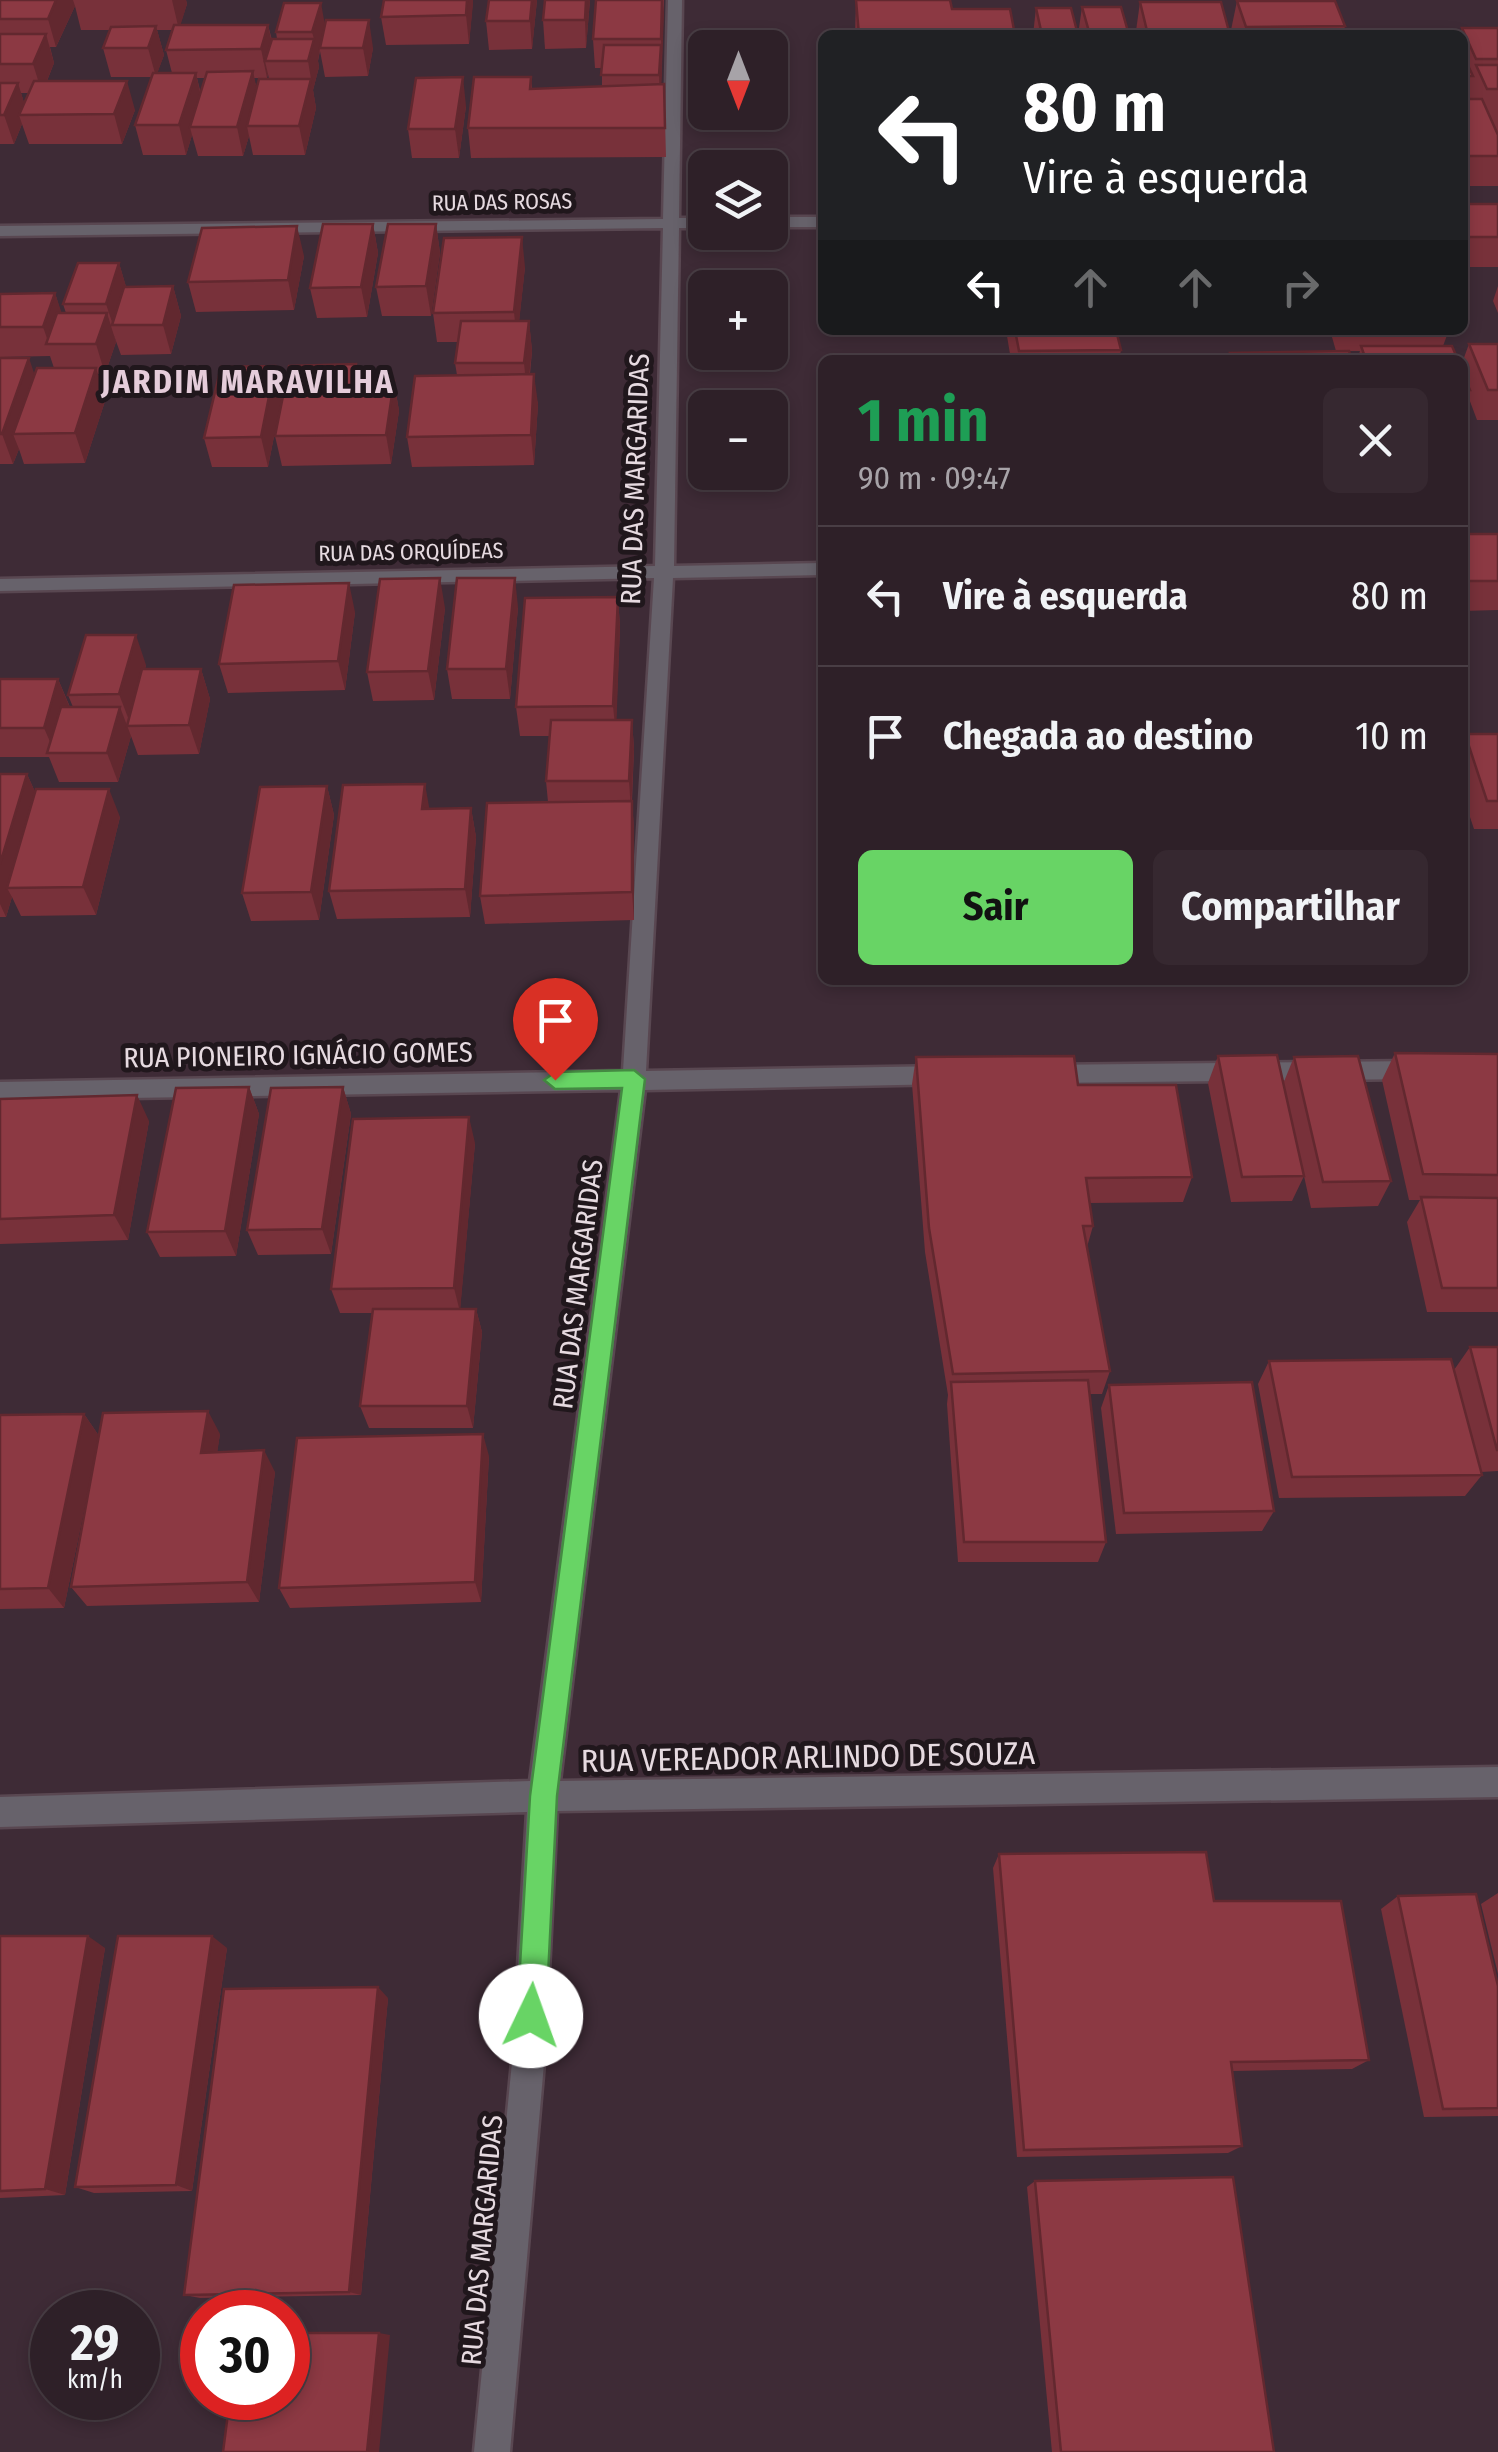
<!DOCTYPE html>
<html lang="pt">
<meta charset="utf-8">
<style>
body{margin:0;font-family:"Fira Sans Condensed",sans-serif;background:#362830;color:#f1f3f6;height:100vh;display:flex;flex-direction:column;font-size:38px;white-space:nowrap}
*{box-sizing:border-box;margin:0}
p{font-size:32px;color:#a7a3a8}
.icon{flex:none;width:55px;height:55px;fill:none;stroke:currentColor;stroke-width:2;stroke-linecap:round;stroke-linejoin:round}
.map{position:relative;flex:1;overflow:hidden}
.sheet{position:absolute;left:818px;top:355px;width:650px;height:630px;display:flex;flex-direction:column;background:#2e2028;border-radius:15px;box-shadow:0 5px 15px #0003,0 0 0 2px #493e45}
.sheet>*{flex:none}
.banner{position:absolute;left:818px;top:30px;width:650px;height:305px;border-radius:15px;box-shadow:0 5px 15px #0003,0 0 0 2px #493e45;background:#202124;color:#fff;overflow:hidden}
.needle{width:65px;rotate:180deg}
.tools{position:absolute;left:688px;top:30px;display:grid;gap:20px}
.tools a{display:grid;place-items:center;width:100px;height:100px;border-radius:15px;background:#2e2028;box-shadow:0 5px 15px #0003,0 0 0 2px #493e45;font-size:50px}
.speed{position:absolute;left:30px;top:2290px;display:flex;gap:20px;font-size:50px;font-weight:700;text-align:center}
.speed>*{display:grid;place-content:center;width:130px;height:130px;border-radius:50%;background:#2e2028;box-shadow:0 5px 15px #0003,0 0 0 2px #493e45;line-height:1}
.speed small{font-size:25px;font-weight:400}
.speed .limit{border:15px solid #d22;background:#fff;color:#111}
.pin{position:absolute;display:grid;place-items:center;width:85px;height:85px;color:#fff;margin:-102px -42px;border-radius:50% 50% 50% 0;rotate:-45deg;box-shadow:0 0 10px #0007}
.pin .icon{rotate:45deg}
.me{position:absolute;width:110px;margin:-55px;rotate:3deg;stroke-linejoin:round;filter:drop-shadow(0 0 8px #0008)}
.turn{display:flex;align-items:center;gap:35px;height:210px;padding:0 40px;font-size:45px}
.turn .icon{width:130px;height:130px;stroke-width:2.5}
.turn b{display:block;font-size:70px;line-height:85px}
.lanes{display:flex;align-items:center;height:95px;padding:0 40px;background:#0003;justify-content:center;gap:50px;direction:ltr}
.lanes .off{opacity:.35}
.round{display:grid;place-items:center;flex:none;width:105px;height:105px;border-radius:15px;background:#362830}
.headline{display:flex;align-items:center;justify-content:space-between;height:170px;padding:0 40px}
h1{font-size:60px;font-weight:700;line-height:75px;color:#1e9e55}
.button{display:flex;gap:20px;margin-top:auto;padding:20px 40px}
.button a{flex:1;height:115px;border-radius:15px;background:#68d465;color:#111;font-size:40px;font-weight:700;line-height:115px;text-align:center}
.button a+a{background:#362830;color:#f1f3f6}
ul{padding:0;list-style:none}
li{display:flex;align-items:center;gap:30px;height:140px;padding:0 40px;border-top:2px solid #493e45}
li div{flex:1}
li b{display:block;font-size:38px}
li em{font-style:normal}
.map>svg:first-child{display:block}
</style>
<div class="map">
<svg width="1498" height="2452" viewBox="0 0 1498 2452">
<rect width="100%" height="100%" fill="#3e2b36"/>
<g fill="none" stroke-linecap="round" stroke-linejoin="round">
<g stroke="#594751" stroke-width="5">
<g id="street">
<polygon points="668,0 682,0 679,218 705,218 705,228 679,228 674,566 822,563 822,575 673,578 646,1071 948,1066 960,1075 948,1084 645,1090 560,1781 1498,1767 1498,1797 557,1811 545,2052 510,2452 474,2452 513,2052 527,1812 0,1827 0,1797 530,1781 621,1090 0,1100 0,1082 623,1071 654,578 0,591 0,579 655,566 663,228 0,236 0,226 663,219"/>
<rect x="770" y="217" width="52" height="10"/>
<polygon points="1418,1061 1430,1070 1418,1079 1043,1083 1031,1074 1043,1065"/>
</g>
</g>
<use href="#street" fill="#67626b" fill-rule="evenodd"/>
</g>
<g fill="#78313a" fill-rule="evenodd">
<path d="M0 0H186L187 4 180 25H268L272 40 277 39 276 32 325 25 373 48 368 76 325 77 320 51 318 61 319 67 313 90 316 108 305 155H253L249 136 243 156H198L192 135 186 155H143L135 125 152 77H111L103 48 110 30H81L75 6 56 47H50L54 63 47 81 135 110 122 144H29L22 124 14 144H0ZM157 30H173L166 50 172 73H157L164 55ZM268 74 269 79 257 90 254 78H267ZM197 78H205L201 94ZM21 93H29L24 103Z"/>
<polygon points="384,0 473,0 469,44 386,45 381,17"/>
<polygon points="537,0 532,49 489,50 486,21"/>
<polygon points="545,0 590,0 586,48 545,49 543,20"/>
<polygon points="596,0 664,0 661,84 664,84 666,157 471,158 468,128 531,77 532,89 602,86 602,68 595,68 593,39"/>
<polygon points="856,0 952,9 1015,35 855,35"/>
<polygon points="1237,1 1345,26 1343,35 1233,35 1231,30"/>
<polygon points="1140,2 1230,35 1137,35 1136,31"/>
<polygon points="1082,7 1129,35 1078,35"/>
<polygon points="1036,8 1078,35 1033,35"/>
<polygon points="1462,28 1498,28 1498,186 1462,186 1462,35 1460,35"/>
<polygon points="466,106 459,158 412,158 408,129"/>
<rect x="1462" y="204" width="36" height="63"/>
<polygon points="373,224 378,253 367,317 317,318 310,288"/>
<polygon points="436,224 440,253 431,316 382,316 376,287"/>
<polygon points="304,256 294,310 196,312 188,282"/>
<polygon points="119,263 126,287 173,286 181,316 171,354 121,355 113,333 116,342 105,374 98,374 106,398 85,463 24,464 19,449 13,464 0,464 0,358 35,374 54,368 50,356 0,357 0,294 55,293 61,313 66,313 63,304"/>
<polygon points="525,267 519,321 529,321 532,351 530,374 538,404 534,465 412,467 407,437 457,375 455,363 458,342 437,342 433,313"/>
<polygon points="1498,286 1498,313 1493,301"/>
<polygon points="1006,330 1116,330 1121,350 1119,360 1011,360"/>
<polygon points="1330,330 1449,330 1443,346 1458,360 1357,360 1360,351 1336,351"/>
<polygon points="1469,344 1498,344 1498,420 1477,420 1468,396 1462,410 1462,363"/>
<polygon points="356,364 359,382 394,381 399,411 391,464 282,466 275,436"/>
<polygon points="275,366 282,396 268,467 212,467 204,438"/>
<polygon points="1462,534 1498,534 1498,610 1462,611"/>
<polygon points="618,597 620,627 616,720 632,720 634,749 632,801 634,829 634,920 485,924 480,896 548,802 546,781 550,736 520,736 516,707"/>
<polygon points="518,607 510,699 452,699 447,669"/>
<polygon points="445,608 434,700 373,701 367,672"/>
<polygon points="355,612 345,690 228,693 219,664"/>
<polygon points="146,665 145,669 201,669 210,699 199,754 138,755 131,736 118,782 59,782 49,757 0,757 0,679 58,679 70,707 73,707 68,695"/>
<polygon points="1465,734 1498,734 1498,829 1474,829 1465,802 1462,808 1462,740"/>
<polygon points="0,774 27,774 35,792 120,817 96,915 21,916 12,897 6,917 0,917"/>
<polygon points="327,786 334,815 319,920 251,921 242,893"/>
<polygon points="471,808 476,837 470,917 337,919 329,891"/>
<polygon points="1395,1053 1498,1054 1498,1312 1427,1312 1407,1222 1420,1200 1409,1200 1382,1080"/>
<polygon points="1218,1056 1283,1084 1294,1057 1391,1181 1378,1206 1311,1208 1304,1176 1292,1201 1231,1202 1208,1083"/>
<polygon points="916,1057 1078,1085 1192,1177 1183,1202 1089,1203 1093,1226 1087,1247 1110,1371 1102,1394 1089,1394 1106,1542 1098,1562 958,1562 947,1404 948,1395 925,1252 912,1084"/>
<polygon points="249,1087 259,1114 236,1256 160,1257 147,1232"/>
<polygon points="343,1087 351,1114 331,1254 258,1255 247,1230"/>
<polygon points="0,1099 149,1121 128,1240 0,1244"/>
<polygon points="475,1143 460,1309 476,1309 482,1332 473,1428 369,1428 360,1406 372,1313 340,1313 331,1289"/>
<polygon points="1470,1347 1498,1347 1498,1471 1481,1472 1482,1475 1465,1496 1279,1498 1258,1384 1269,1361 1454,1370"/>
<polygon points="1109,1385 1274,1511 1262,1531 1116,1534 1101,1408"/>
<polygon points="84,1414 99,1436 64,1608 0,1609 0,1415"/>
<polygon points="220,1434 217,1452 275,1472 259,1602 87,1606 71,1587"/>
<polygon points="489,1456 481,1602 290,1608 279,1588"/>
<polygon points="999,1854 1214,1901 1369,2060 1352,2069 1232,2071 1242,2146 1228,2153 1017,2157 993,1868"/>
<polygon points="1498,1893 1498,1974 1481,1904"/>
<polygon points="1398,1896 1498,1986 1498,2116 1424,2117 1381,1909"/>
<polygon points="0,1936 105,1948 65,2195 0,2198"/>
<polygon points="227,1948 192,2191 94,2193 75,2187"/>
<polygon points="388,1998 361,2295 200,2298 184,2295"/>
<polygon points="1035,2181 1274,2452 1052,2452 1027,2187"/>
</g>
<g fill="#62282f">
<polygon points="56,0 73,0 75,6 56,47 48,19"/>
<polygon points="172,0 186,0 187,4 179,30"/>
<polygon points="467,0 473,0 473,4 469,44 466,15"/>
<polygon points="532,0 537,0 532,49 530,21"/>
<polygon points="586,0 590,0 586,48 585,20"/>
<polygon points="662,0 664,12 662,67 661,39"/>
<polygon points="321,3 326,31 320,48 318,61 319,67 313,90 316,108 305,155 299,126 311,79 308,61 314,39 312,32"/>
<polygon points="369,20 373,48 368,76 363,48"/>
<polygon points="268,25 274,53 265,61 268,74 267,78 261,49"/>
<polygon points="156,26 164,55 156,77 148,48"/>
<polygon points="46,34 54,63 42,93 33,64"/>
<polygon points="661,45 662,74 660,104 659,75"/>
<polygon points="253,71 259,100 247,126 249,136 243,156 237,127"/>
<polygon points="196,73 202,102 190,127 192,135 186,155 179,125"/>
<polygon points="463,77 466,106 459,158 455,129"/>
<polygon points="127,81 135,110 122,144 114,114"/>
<polygon points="18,83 27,112 19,115 22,124 14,144 4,115"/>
<polygon points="373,224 378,253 367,317 361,287"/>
<polygon points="436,224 440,253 431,316 426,286"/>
<polygon points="297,226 304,256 294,310 288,280"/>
<polygon points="522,237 525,267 517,342 514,312"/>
<polygon points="119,263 128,293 113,325 106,304"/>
<polygon points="173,286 181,316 171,354 163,325"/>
<polygon points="55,293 65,323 49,344 43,327"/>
<polygon points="107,313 116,342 105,374 96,344"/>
<polygon points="529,321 532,351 527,393 524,363"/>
<polygon points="29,358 39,388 13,434 19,449 13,464 2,434"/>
<polygon points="356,364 361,394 353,382"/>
<polygon points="275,366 282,396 268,467 261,437"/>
<polygon points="96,368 106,398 85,463 75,433"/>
<polygon points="534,374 538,404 534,465 531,435"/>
<polygon points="394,381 399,411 391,464 386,435"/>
<polygon points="440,578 445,608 434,700 428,671"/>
<polygon points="515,578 518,607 510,699 506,669"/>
<polygon points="349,583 355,612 345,690 338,661"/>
<polygon points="618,597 620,627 616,735 613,706"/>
<polygon points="136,635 146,665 130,723 119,694"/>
<polygon points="201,669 210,699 199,754 189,725"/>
<polygon points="58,679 70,708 55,753 44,728"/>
<polygon points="120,707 131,736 118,782 107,753"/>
<polygon points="632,720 634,749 631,810 629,781"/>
<polygon points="27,774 40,803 7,888 12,897 6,917 0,904 0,864"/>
<polygon points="425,784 430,812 422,809"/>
<polygon points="327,786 334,815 319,920 311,892"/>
<polygon points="109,789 120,817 96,915 83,887"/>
<polygon points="632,801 634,829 634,920 632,892"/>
<polygon points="471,808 476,837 470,917 465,889"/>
<polygon points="249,1087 259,1114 236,1256 225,1231"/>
<polygon points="343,1087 351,1114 331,1254 322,1229"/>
<polygon points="137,1095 149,1121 128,1240 114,1215"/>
<polygon points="469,1117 475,1143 460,1312 454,1288"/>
<polygon points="476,1309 482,1332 473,1428 467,1406"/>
<polygon points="208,1411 220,1434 214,1474 201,1453"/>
<polygon points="84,1414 99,1436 64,1608 48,1588"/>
<polygon points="483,1434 489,1456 481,1602 475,1582"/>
<polygon points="264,1450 275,1472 259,1602 247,1582"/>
<polygon points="88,1936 105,1948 65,2195 45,2189"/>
<polygon points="212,1936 227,1948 192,2191 176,2185"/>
<polygon points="378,1987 388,1998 361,2295 349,2292"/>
<polygon points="379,2333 390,2335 379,2452 367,2452"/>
</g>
<g fill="#8c3943" stroke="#62282f" stroke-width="2.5">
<polygon points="0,0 56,0 48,19 0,19"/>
<polygon points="384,0 467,0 466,15 381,17"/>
<polygon points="489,0 532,0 530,21 486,21"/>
<polygon points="545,0 586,0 585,20 543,20"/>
<polygon points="596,0 662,0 661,39 593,39"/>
<polygon points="856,0 950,0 952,9 1010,9 1015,35 859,35"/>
<polygon points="1237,1 1335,1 1345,26 1246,27"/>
<polygon points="1140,2 1221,2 1230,35 1148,35"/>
<polygon points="284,3 321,3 312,32 276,32"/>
<polygon points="1082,7 1121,7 1129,35 1090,35"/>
<polygon points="1036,8 1071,8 1078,35 1042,35"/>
<polygon points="326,20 369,20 363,48 320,48"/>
<polygon points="174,25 268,25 261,49 166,50"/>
<polygon points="156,26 148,48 103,48 111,27"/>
<polygon points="1462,28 1498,28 1498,59 1476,59"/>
<polygon points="0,34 46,34 33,64 0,64"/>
<polygon points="272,39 314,39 308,61 265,61"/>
<polygon points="604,45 661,45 659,75 601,75"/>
<polygon points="1462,53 1473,76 1462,76"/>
<polygon points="1476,65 1498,65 1498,89 1487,89"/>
<polygon points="253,71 237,127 190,127 207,72"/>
<polygon points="153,73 196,73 179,125 135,125"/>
<polygon points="463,77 455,129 408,129 416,78"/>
<polygon points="474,77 531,77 530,89 664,84 665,128 468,128"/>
<polygon points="259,79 311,79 299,126 247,126"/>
<polygon points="34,81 127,81 114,114 19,115"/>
<polygon points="0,83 18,83 4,115 0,115"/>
<polygon points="1462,99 1482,99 1498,135 1498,156 1462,156"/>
<rect x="1462" y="204" width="36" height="33"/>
<polygon points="323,224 373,224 361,287 310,288"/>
<polygon points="388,224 436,224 426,286 376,287"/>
<polygon points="297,226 288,280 188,282 202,228"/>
<polygon points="522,237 514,312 433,313 444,238"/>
<polygon points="78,263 119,263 106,304 63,304"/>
<polygon points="173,286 163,325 112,325 124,287"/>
<polygon points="55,293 43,327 0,327 0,294"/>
<polygon points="57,313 107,313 96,344 46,344"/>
<polygon points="461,321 529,321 524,363 455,363"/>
<polygon points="1015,330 1116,330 1121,350 1019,351"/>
<polygon points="1469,344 1498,344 1498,390 1488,390"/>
<polygon points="1361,346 1452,346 1458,360 1366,360"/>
<polygon points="1349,351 1352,360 1232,360 1230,353"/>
<polygon points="0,358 29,358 2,434 0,434"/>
<polygon points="356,364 353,382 394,381 386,435 275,436 289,366"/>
<polygon points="275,366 261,437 204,438 221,367"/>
<polygon points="37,368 96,368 75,433 13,434"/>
<polygon points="1462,372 1470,390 1462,390"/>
<polygon points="534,374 531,435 407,437 415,376"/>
<rect x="1462" y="534" width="36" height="47"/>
<polygon points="440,578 428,671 367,672 380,579"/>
<polygon points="457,578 515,578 506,669 447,669"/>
<polygon points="349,583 338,661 219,664 234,585"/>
<polygon points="618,597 613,706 516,707 525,598"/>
<polygon points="86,635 136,635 119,694 68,695"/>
<polygon points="142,669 201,669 189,725 127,726"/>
<polygon points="0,679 58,679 44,728 0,728"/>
<polygon points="61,707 120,707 107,753 47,753"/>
<polygon points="551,720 632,720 629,781 546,781"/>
<polygon points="1465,734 1498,734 1498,801 1487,801"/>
<polygon points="0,774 27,774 0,864"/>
<polygon points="425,784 422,809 471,808 465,889 329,891 343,785"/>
<polygon points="327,786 311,892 242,893 260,787"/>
<polygon points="36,789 109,789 83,887 7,888"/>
<polygon points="632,801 632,892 480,896 487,803"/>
<polygon points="1395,1053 1498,1054 1498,1175 1423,1174"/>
<polygon points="1277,1055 1304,1176 1242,1177 1218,1056"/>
<polygon points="1074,1056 1078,1085 1176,1085 1192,1177 1086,1178 1093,1226 1083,1226 1110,1371 953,1374 929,1228 916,1057"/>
<polygon points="1358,1056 1391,1181 1323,1182 1294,1057"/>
<polygon points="249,1087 225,1231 147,1232 176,1088"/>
<polygon points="343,1087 322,1229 247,1230 271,1088"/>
<polygon points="137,1095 114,1215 0,1219 0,1099"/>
<polygon points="469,1117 454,1288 331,1289 353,1119"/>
<polygon points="1421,1197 1498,1198 1498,1288 1442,1288"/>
<polygon points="373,1309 476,1309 467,1406 360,1406"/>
<polygon points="1470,1347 1498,1347 1498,1450 1497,1450"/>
<polygon points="1451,1359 1482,1475 1292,1477 1269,1361"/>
<polygon points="1088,1380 1106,1542 964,1542 951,1382"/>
<polygon points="1252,1382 1274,1511 1124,1513 1109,1385"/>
<polygon points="208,1411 201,1453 264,1450 247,1582 71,1587 103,1413"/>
<polygon points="84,1414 48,1588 0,1589 0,1415"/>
<polygon points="483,1434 475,1582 279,1588 297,1438"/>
<polygon points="1206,1852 1214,1901 1341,1901 1369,2060 1231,2062 1242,2146 1024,2150 999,1854"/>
<polygon points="1476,1894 1498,1986 1498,2108 1443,2109 1398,1896"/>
<polygon points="0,1936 88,1936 45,2189 0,2191"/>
<polygon points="118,1936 212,1936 176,2185 75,2187"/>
<polygon points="378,1987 349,2292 184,2295 224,1989"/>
<polygon points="1233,2177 1274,2452 1061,2452 1035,2181"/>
<polygon points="288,2333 379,2333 367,2452 223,2452 230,2398 288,2398"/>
</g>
<polygon fill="#68d465" stroke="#448a42" stroke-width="2.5" points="634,1070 645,1079 557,1796 546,2016 542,2026 531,2030 521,2026 517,2016 530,1796 622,1088 555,1089 544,1080 555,1072"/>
<g text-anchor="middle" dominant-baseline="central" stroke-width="10" stroke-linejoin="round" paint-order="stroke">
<g font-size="22" fill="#e6dae0" stroke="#20171c">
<text transform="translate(502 202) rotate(-1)">RUA DAS ROSAS</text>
<text transform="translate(411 552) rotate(-1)">RUA DAS ORQUÍDEAS</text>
</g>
<g font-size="28" fill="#e6dae0" stroke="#20171c">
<text transform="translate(635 479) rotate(-88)">RUA DAS MARGARIDAS</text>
<text transform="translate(298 1055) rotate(-1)">RUA PIONEIRO IGNÁCIO GOMES</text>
<text transform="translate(578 1284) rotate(-83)">RUA DAS MARGARIDAS</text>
<text transform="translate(482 2240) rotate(-85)">RUA DAS MARGARIDAS</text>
</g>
<g font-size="32" font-weight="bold" letter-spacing="2.5" fill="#e5ccda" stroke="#20171c">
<text x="248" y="382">JARDIM MARAVILHA</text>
</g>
<g font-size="32" fill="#e6dae0" stroke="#20171c">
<text transform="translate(808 1757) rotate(-1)">RUA VEREADOR ARLINDO DE SOUZA</text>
</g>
</g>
</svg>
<div class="tools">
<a><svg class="needle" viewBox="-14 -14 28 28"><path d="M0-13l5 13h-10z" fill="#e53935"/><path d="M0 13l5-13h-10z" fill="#a7a3a8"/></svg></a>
<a><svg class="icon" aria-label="layers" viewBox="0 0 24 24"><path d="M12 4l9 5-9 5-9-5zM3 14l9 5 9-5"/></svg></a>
<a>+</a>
<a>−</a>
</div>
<div class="speed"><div>29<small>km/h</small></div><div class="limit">30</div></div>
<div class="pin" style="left:555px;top:1080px;background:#d93025"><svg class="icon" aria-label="arrive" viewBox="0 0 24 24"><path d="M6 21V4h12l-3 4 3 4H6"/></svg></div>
<svg class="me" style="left:531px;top:2016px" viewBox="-20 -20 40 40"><circle r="19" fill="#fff"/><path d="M0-13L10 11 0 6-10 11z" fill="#68d465"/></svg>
<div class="banner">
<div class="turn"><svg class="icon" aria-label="left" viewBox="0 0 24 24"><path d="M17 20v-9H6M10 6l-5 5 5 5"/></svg><div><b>80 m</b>Vire à esquerda</div></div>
<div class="lanes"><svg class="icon" aria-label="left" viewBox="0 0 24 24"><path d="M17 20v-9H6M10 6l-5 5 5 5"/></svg><svg class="icon off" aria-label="ahead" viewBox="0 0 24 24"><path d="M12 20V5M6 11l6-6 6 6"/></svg><svg class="icon off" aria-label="ahead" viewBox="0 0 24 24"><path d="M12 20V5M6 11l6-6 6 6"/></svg><svg class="icon off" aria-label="right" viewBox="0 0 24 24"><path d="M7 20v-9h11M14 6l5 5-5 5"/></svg></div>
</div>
<section class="sheet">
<div class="headline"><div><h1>1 min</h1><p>90 m · 09:47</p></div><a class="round"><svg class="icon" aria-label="close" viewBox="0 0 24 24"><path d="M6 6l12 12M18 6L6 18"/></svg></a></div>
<ul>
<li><svg class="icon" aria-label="left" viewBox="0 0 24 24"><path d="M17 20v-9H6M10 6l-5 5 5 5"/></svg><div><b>Vire à esquerda</b></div><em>80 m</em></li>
<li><svg class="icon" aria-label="arrive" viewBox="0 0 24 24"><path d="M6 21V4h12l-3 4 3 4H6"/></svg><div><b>Chegada ao destino</b></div><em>10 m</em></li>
</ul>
<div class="button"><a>Sair</a><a>Compartilhar</a></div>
</section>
</div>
